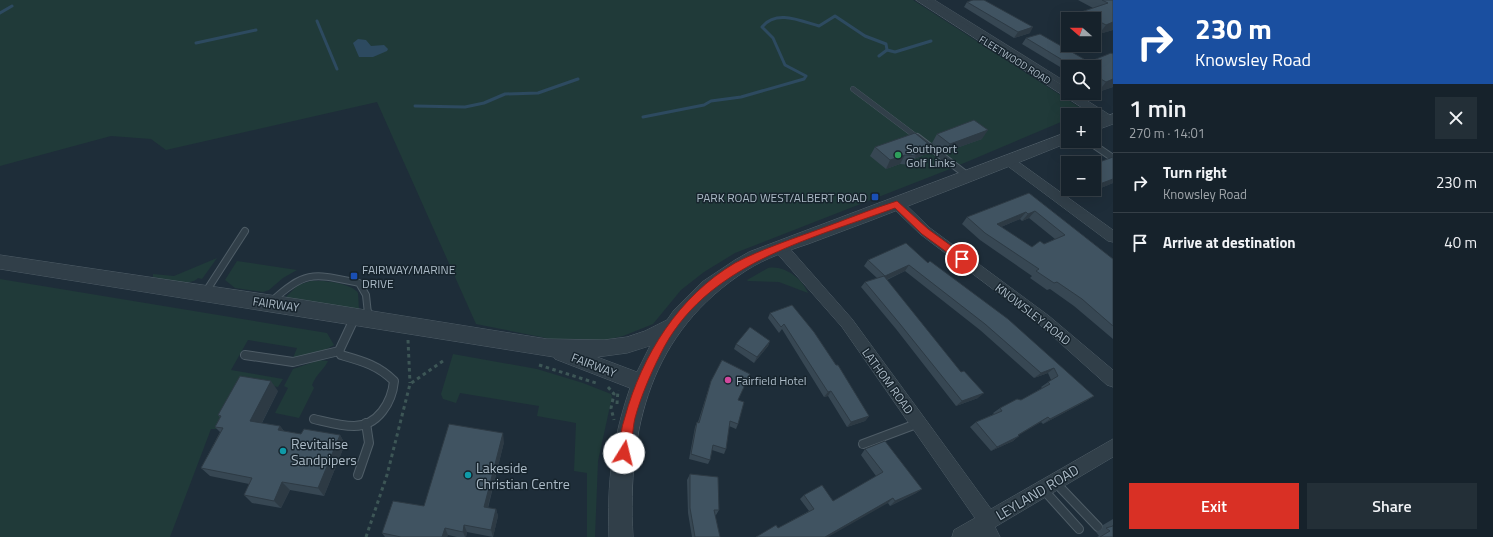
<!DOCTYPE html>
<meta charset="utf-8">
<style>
body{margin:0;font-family:"Titillium Web",sans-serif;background:#232f37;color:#f1f3f6;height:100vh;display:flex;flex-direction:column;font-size:15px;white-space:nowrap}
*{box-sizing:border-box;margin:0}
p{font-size:13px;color:#9ea4a9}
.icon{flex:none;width:22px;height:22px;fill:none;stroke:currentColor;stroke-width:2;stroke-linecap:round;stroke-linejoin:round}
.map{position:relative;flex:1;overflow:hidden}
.sheet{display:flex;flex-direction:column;background:#16222b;width:380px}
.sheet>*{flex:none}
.guide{background:#1a4fa0;color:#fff;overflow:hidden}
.needle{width:26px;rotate:290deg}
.tools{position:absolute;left:1061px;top:12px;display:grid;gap:8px}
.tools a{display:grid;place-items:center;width:40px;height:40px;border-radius:0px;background:#16222b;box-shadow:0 4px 16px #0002,0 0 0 1px #353f47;font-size:20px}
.pin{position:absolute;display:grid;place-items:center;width:34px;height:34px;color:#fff;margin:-17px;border:2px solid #fff;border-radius:50%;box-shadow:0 1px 4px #0007}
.me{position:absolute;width:44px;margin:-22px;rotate:9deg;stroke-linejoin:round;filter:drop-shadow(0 0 3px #0008)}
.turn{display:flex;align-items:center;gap:14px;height:84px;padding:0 16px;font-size:18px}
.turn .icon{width:52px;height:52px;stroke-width:2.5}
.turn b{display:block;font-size:28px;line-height:34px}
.round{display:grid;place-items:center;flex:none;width:42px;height:42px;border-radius:0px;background:#232f37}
.headline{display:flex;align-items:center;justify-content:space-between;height:68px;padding:0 16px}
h1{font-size:24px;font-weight:600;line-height:30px}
.primary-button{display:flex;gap:8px;margin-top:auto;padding:8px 16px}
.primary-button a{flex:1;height:46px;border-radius:0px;background:#d93025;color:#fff;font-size:16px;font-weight:600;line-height:46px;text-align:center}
.primary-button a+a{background:#232f37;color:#f1f3f6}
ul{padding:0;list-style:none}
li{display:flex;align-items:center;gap:12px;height:60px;padding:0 16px;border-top:1px solid #353f47}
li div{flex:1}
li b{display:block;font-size:15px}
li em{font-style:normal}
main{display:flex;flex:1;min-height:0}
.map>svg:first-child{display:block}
</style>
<main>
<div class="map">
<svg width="1113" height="537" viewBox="0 0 1113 537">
<rect width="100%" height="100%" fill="#1e2d39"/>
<g fill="#203a39">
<polygon points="0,0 913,0 1082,109 1072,115 1068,115 1068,117 1061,122 950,169 735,253 704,272 681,290 653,324 623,336 602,341 561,341 476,324 377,102 166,150 151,139 111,136 0,166"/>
<path d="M217 258 202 279 198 278C188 288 165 279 153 277V274L174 276Z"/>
<polygon points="237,261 297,270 283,278 269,290 263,292 235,288 225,280"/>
<path d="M768 268C784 265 802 278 808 293L779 282 748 281 747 280Z"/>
<polygon points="0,279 327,333 334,345 325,350 297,358 293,358 297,348 248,340 231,370 283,379 278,387 246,382 220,429 211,429 170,537 0,537"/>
<path d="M311 281C322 280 351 283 358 293L359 310 285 298 298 285Z"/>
<polygon points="453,354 537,369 583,383 611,394 612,397 598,461 595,537 587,537 587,473 574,471 576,423 537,416 539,406 460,393 456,403 443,399 441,394"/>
<path d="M320 360 328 361C323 371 317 373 312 385L314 388 299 418 275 413 288 388 284 386 293 369Z"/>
</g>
<polygon fill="#2d4a60" points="358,39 366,40 371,46 384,45 388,49 387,51 373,57 359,57 353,43"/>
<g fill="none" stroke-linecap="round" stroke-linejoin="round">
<g stroke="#2d4a60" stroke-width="3">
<polyline points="0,13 12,6"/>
<polyline points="317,21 337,69"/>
<polyline points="196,43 256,30"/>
<polyline points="887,50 895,52 931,41"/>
<polyline points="415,106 465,107 484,103 505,94 538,93 578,79"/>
<path d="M643 117 704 105 711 101 741 97 804 79 806 76 785 65 773 38 762 27C776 9 801 21 819 26L835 16 865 36 886 44 887 50 879 56"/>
</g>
<g stroke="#4f5d67" stroke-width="5.5">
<g id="service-far2">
<polyline points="930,0 1068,86"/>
<polyline points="853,89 918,138"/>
</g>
</g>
<g stroke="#4f5d67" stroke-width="8">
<g id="service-far1">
<polyline points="917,137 968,176"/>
<polyline points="1088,141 1113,158"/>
<polyline points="205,293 245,231"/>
<path d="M271 302C306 269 315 274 359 283L366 295 368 314"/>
</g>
</g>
<g stroke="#4f5d67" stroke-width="10">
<g id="service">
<polyline points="368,313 369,319"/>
<polyline points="245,355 293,362 339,351 355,317"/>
<path d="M314 419C327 422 341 426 354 426 378 426 392 402 394 381 378 365 362 361 341 355L339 351"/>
<polyline points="863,444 919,423"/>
<polyline points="358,475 369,443 366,423"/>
<polyline points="1054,481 1098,527"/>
<polyline points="1042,488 1079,529"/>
</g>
</g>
<g stroke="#4f5d67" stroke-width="1">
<g id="minor">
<polygon points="916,0 927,0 1068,89 1068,93 1075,93 1113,117 1113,123 1106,123"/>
<polygon points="1009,157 1013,158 1113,230 1113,242 1108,241 1005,164 1003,161"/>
<polygon points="897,199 902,201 930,228 1049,316 1113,370 1113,387 1107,385 1039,324 920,234 892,207 891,204 892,201"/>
<polygon points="780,242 785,243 852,319 991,509 1113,439 1113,457 995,527 1000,537 952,537 954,530 975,518 842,327 775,251 773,247 775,243"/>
</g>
</g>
<g stroke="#4f5d67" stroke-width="1">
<g id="tertiary">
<polygon points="1113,114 1113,124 1094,131 1094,121"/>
<path d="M1068 132V141H1072C1006 168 939 194 872 220 851 228 829 236 808 244 787 251 766 258 747 270 650 332 627 428 633 537H609C607 482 612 441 630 388L555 359 554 357 0 269V255L297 299 547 339 604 340 627 337 645 331 667 320 674 310 702 282 735 260 749 252ZM650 346 637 372 597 357 627 353Z"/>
</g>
</g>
<g stroke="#3d5656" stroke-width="3" stroke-dasharray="3.5 3.5" stroke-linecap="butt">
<polyline points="408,340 410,383"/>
<polyline points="539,365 596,383"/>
<polyline points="608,387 614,394 611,408 614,420"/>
<polyline points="617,404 618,390"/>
<polyline points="366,537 387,475 410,384 443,361"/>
</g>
<use href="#service-far2" stroke="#313f49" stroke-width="5"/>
<use href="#service-far1" stroke="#313f49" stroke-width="6"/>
<use href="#service" stroke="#313f49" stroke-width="8"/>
<use href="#minor" fill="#313f49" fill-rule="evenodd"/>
<use href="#tertiary" fill="#313f49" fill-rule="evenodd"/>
</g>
<g fill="#374753" fill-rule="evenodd">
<polygon points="1078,0 1113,0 1113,30 1099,34 1094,32 1094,19 1076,19 1081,12 1093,8"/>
<polygon points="967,2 1030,33 1014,38 964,7"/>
<polygon points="1026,38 1080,65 1065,70 1022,44"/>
<polygon points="1113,54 1113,87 1098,92 1094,89 1094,67 1082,67 1086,63"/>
<polygon points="937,134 982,139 945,152 932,143"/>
<polygon points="875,147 926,154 914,159 911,165 900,164 886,169 870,156"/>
<polygon points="1113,157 1113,183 1091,192 1086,189 1094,189 1094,164"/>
<path d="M1029 193 1113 259V339L1074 306 1050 289 1047 290 1030 278 1032 276 980 240 962 224 967 217ZM1029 218 1055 239 1044 244 1032 247 1001 227 1020 219 1022 221Z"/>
<polygon points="868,260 928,263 1094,396 1086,401 1043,424 1041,422 1018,435 1019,436 1013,441 991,451 970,427 976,422 994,414 993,413 1000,408 1021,400 1042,388 1041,387 1051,380 1048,373 1034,378 980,330 905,271 887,280 978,398 956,406 896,329 861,287 865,282 877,278 864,266"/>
<polygon points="792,305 869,416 865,421 847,427 828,396 824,397 782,329 779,333 768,318 770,313"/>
<polygon points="770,341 768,346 754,363 734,349 736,344"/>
<polygon points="711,381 738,400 738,424 736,429 729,426 726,449 724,454 712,450 710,460 708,464 689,459 695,427 697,422 698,422"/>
<polygon points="278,391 262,423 280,426 284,431 301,434 340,435 345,444 324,496 290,490 281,508 252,503 244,495 249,484 210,476 201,468 220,432 215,427 220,417 218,415"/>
<polygon points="504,442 488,508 496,509 498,516 493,537 467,532 466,537 457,537 448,535 447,537 385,537 382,533 424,506"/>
<polygon points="865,449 922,489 916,493 890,506 888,503 778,528 809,511 800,499 804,495 833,501 876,476 861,455"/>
<polygon points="690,474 719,510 716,515 715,515 720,537 692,537 688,513 687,480"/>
<polygon points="1113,519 1113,537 1097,537 1099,536 1096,532 1102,529 1103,525"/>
</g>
<g fill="#2d3a44">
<polygon points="1113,22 1113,30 1099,34 1106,25"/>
<polygon points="1033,27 1030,33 1014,38 1018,32"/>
<polygon points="1084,59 1080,65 1073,67 1068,67 1068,68 1065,70 1069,64"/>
<polygon points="1113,79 1113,87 1098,92 1106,82"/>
<polygon points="988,130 982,139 945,152 950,144"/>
<polygon points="931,146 926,154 914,159 916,156 915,151"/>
<polygon points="905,155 900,164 886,169 890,160"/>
<polygon points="1113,179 1113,183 1091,192 1097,185"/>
<polygon points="1035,211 1029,218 1022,221 1028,214"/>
<polygon points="1026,212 1020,219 991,231 997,224"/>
<polygon points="909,265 905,271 881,282 885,276"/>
<polygon points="770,341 768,346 754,363 757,357"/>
<polygon points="1054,368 1048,373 1034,378 1041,373"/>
<polygon points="271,381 278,391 258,430 250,421"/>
<polygon points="831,391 828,396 824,397 828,392"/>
<polygon points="984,393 978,398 956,406 962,401"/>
<polygon points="1094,396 1086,401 1043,424 1050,419"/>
<polygon points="869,416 865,421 847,427 851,422"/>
<polygon points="1048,417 1041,422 1011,440 1018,435"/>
<polygon points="280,426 287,435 278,430"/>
<polygon points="503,433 504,442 486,514 484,507"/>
<polygon points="340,435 345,444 324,496 318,488"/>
<polygon points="1019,436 1013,441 991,451 997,447"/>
<polygon points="282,482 290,490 281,508 274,501"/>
<polygon points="922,489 916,493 890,506 895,501"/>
<polygon points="893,498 888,503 828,537 825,537"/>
<polygon points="496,509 498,516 493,537 491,530"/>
<polygon points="464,525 467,532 466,537 465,537 463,532"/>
<polygon points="445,528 448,535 447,537 442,537"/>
</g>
<g fill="#405361" stroke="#2d3a44" fill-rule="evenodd">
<polygon points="973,0 984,0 1033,27 1018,32 967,2"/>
<polygon points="1102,0 1113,0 1113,22 1106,25 1081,12 1108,3"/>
<polygon points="1040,34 1084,59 1069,64 1026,38"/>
<polygon points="1111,53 1113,54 1113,79 1106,82 1094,75 1101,72 1094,68 1094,67 1086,63"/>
<polygon points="974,120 988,130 950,144 937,134"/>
<polygon points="915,133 931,146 915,151 916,156 905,155 890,160 875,147"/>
<polygon points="1113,157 1113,179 1097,185 1094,183 1094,164"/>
<path d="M1029 193 1113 259V326L1082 299 1057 282 1054 283 1036 271 1039 269 985 233 967 217ZM1035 211 1065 235 1044 244 1040 241 1032 247 997 224 1026 212 1028 214Z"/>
<polygon points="906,243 928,263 930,261 1008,319 1094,396 1050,419 1048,417 1018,435 1019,436 997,447 976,422 1002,411 1000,408 1017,399 1021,400 1050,384 1048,382 1058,376 1054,368 1041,373 985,324 909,265 885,276 868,260"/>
<polygon points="884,276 961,372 964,371 984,393 962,401 900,324 865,282"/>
<polygon points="792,305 814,332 836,365 838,365 869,416 851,422 831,391 828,392 784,324 781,327 770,313"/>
<polygon points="750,327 770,341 757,357 736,344"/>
<polygon points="722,360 750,374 738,400 744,402 738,424 730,421 726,449 713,445 710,460 691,454 697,422 699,423 711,381"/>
<polygon points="240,376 271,381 250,421 280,426 278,430 301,434 304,429 340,435 318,488 282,482 274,501 244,495 252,478 201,468 223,428 215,427 221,416 218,415"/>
<polygon points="449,424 503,433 484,507 496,509 491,530 464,525 463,532 445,528 442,537 401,537 382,533 393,501 424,506"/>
<polygon points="885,441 922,489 895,501 893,498 825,537 756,537 776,525 778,528 814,509 804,495 822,485 833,501 883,472 865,449"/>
<polygon points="690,474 718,477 719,510 714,510 720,537 695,537 690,508"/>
<polygon points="1113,525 1113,537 1100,537 1110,531 1106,528 1113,526"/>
</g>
<path fill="#d93025" stroke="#8d1f18" d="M897 201 928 229 965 256V261H959L922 234 895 208C808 240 704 264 660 355 650 375 641 396 635 418 632 430 633 445 628 456L624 458 620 456 618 453C620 441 621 428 625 417 642 355 679 296 735 263 762 249 792 239 820 229 845 220 871 209 897 201Z"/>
<circle fill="#2e9e5b" stroke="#17242d" stroke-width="1.5" cx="898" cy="155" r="4"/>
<g fill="#1a4fb4" stroke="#17242d" stroke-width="1.5">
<rect x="871" y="193" width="8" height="8" rx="2"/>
<rect x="350" y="272" width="8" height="8" rx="2"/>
</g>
<circle fill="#d1479c" stroke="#17242d" stroke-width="1.5" cx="728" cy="380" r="4"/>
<g fill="#0f9aa8" stroke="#17242d" stroke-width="1.5">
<circle cx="283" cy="451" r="4"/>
<circle cx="468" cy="475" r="4"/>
</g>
<g text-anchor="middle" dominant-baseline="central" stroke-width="3" stroke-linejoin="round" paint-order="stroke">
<g font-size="10" fill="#abbac6" stroke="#17242d">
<text transform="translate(1015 60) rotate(32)">FLEETWOOD ROAD</text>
</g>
<g font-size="12" fill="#abbac6" stroke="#17242d" text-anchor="start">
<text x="906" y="148">Southport<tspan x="906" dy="14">Golf Links</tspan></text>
<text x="867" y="197" text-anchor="end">PARK ROAD WEST/ALBERT ROAD</text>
<text x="362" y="269">FAIRWAY/MARINE<tspan x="362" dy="14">DRIVE</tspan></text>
<text x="736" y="380">Fairfield Hotel</text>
</g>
<g font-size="12" fill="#abbac6" stroke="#17242d">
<text transform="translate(276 304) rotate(8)">FAIRWAY</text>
<text transform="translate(1033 314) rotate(38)">KNOWSLEY ROAD</text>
<text transform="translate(594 365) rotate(21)">FAIRWAY</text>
<text transform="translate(888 381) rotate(54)">LATHOM ROAD</text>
</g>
<g font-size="14" fill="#abbac6" stroke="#17242d" text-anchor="start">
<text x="291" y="443">Revitalise<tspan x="291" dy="16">Sandpipers</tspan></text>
<text x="476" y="467">Lakeside<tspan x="476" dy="16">Christian Centre</tspan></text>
</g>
<g font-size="14" fill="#abbac6" stroke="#17242d">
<text transform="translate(1037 492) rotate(-31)">LEYLAND ROAD</text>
</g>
</g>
</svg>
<div class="tools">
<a><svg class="needle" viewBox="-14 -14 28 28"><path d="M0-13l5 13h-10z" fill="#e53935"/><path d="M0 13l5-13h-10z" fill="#9ea4a9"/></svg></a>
<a><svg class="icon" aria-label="search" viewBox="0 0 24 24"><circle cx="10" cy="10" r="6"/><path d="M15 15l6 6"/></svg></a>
<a>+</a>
<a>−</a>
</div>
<div class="pin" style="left:962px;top:259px;background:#d93025"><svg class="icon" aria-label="arrive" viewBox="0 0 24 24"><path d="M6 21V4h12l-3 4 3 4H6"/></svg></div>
<svg class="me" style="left:624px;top:453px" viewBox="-20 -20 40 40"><circle r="19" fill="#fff"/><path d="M0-13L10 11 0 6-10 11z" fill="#d93025"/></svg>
</div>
<section class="sheet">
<div class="guide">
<div class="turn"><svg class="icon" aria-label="right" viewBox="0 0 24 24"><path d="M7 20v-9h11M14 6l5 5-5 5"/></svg><div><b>230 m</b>Knowsley Road</div></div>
</div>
<div class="headline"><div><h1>1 min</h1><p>270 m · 14:01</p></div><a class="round"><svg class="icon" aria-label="close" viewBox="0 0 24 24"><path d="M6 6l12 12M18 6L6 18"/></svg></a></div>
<ul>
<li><svg class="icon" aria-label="right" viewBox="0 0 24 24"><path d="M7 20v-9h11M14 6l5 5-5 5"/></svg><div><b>Turn right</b><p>Knowsley Road</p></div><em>230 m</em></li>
<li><svg class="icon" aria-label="arrive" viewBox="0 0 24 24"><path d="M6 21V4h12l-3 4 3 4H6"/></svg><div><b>Arrive at destination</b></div><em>40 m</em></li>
</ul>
<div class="primary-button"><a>Exit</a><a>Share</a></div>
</section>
</main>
